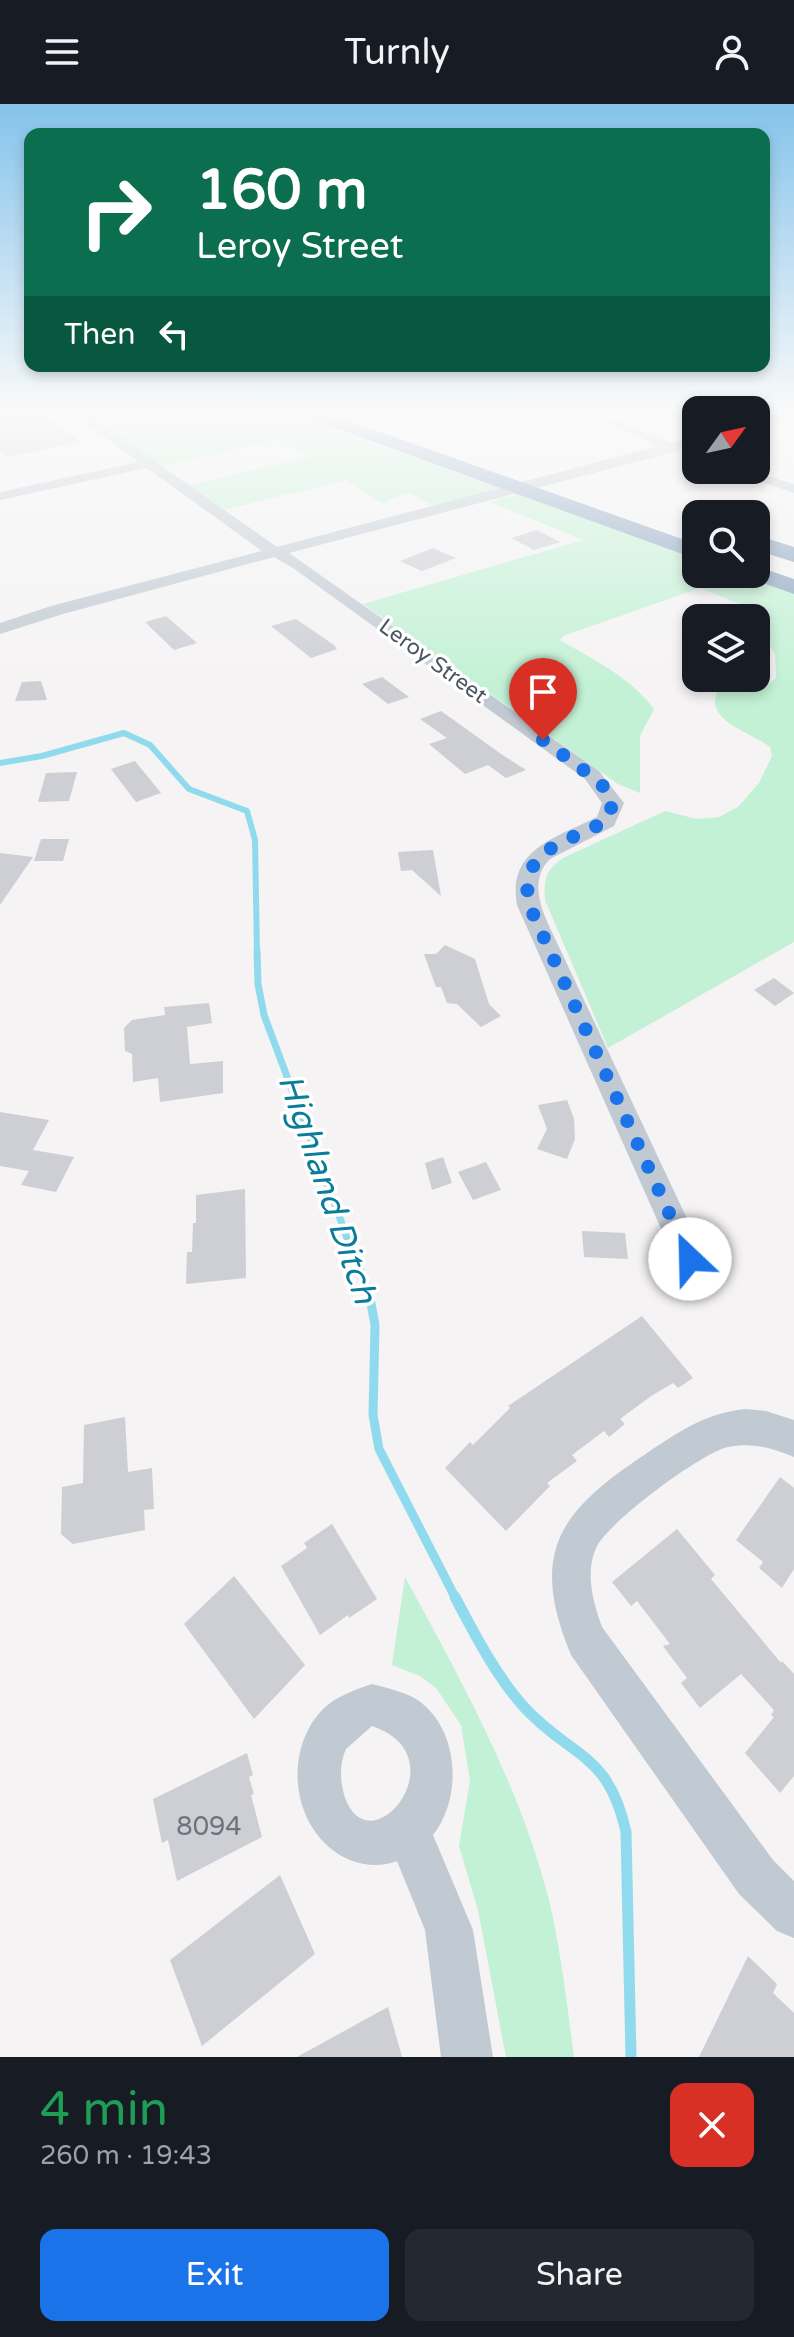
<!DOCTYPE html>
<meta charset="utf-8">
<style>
body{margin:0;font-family:"Varela Round",sans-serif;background:#242831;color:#f1f3f6;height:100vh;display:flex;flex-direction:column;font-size:30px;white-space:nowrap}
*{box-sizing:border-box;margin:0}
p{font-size:26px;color:#9ea1a6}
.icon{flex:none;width:44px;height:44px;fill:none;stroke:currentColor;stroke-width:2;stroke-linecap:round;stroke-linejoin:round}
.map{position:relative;height:1953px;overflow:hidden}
.panel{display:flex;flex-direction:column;background:#171b24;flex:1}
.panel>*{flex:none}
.top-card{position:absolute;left:24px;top:24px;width:746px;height:244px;border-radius:16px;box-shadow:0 4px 12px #0003;background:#0b6e4f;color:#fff;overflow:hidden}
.needle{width:52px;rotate:57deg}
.fabs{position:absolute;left:682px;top:292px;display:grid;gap:16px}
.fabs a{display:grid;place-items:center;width:88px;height:88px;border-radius:16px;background:#171b24;box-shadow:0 4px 12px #0003;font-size:40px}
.pin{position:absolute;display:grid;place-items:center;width:68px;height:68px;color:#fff;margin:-82px -34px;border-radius:50% 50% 50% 0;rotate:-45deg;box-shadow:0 0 8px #0007}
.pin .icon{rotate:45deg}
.me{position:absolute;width:88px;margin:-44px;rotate:336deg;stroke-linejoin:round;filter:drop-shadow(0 0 6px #0008)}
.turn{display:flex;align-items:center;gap:28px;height:168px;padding:0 40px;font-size:36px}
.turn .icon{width:104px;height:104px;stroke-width:2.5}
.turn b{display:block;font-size:56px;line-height:68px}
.then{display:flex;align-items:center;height:76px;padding:0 40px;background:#0003;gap:16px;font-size:30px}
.round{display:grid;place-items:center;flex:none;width:84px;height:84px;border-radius:16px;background:#242831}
.overview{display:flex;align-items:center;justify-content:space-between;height:136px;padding:0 40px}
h1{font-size:48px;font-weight:600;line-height:60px;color:#1e9e55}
.primary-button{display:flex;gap:16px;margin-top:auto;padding:16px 40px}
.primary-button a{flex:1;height:92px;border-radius:16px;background:#1a73e8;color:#fff;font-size:32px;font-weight:600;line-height:92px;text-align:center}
.primary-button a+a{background:#242831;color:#f1f3f6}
header{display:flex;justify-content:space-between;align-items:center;height:104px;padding:0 40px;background:#171b24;font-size:36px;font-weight:600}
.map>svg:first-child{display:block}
</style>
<header><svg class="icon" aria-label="menu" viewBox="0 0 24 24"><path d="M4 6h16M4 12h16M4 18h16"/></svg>Turnly<svg class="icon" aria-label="person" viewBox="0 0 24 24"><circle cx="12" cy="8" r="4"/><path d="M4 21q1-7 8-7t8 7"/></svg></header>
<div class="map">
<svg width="794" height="1953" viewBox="0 0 794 1953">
<rect width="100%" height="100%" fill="#f5f3f3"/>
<g fill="#c3f1d5">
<polygon points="163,309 287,309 500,384 433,402 410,389 392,394 384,400 346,376 224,406 188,381 309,353 279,335 161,363 103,320"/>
<path d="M519 390 696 455V470H739L794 490V838L608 944 545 796C544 775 545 767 563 754L665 707 697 715 719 713 738 703 759 679 772 652 770 643C750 627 696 615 722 581L769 580 776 574 775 550 756 522V514H752L747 503 700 484 563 532 560 536C594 556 630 573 654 605L640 632V689L618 680 363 500 583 436 490 398Z"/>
<path d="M405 1473C461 1576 520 1682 549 1796 561 1847 567 1901 574 1953H506L478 1806 459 1742 470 1677 461 1621 436 1584 420 1572 392 1561Z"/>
</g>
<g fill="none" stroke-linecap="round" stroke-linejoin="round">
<polyline stroke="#90daee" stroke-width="6" points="0,659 42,652 124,629 150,641 189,685 247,707 255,736 257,849"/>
<polyline stroke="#90daee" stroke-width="7" points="257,847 258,880 264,911 347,1133"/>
<polyline stroke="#90daee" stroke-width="9" points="347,1131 370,1194 375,1221 373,1311 379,1345 456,1495"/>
<path stroke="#90daee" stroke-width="11" d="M455 1493C474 1529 496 1572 524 1603 572 1655 608 1647 626 1728L631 1953"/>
</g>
<g fill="#cdcfd5">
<polygon points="19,309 44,309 80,338 8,353 0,346 0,311"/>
<polygon points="537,426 560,438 534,446 511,434"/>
<polygon points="433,444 456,454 422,467 400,457"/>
<polygon points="166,512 197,539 174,546 145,518"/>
<polygon points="296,515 334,541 337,545 311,554 271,522"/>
<polygon points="382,573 409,593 388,600 362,580"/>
<polygon points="41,577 47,596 15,597 22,578"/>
<polygon points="441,607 504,652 526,666 506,674 488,661 465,670 429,640 447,634 420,615"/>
<polygon points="135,657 161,689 136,698 111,665"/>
<polygon points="77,668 69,697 38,698 46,669"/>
<polygon points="41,735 69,735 63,757 34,757"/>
<polygon points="433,746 441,792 412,766 401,767 398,748"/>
<polygon points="0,749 33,753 0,801"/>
<polygon points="445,841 475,855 489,900 501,912 481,923 457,900 447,899 441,883 436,883 424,850 436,850"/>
<polygon points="774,874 794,889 775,902 754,886"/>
<polygon points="209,899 212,919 187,923 190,960 223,957 223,989 160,998 158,974 133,978 132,950 125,947 124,924 132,916 165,911 164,903"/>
<polygon points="567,996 574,1015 575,1035 567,1055 537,1045 547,1025 538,1001"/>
<polygon points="0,1008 49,1016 33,1046 74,1053 56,1088 21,1081 29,1067 0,1062"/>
<polygon points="443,1053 452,1079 432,1086 425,1059"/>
<polygon points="486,1058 501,1086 473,1096 458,1068"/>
<polygon points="245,1085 246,1174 186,1180 187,1148 192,1148 193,1119 196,1119 196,1091"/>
<polygon points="582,1127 625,1129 628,1155 584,1153"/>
<polygon points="642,1212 693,1274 678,1284 673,1279 651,1292 620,1315 625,1320 609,1333 604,1327 572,1351 577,1357 547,1379 550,1382 506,1427 445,1364 470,1338 473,1341 510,1304 508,1302"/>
<polygon points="125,1313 128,1368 152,1364 154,1405 144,1406 145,1426 73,1440 61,1430 62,1383 83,1379 84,1321"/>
<polygon points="780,1373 794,1384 794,1465 782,1484 759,1464 763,1458 736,1436"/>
<polygon points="332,1420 377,1495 349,1514 348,1511 320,1531 281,1462 307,1444 304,1439"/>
<polygon points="677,1425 715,1471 711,1475 781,1559 782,1557 794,1570 794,1672 780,1689 745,1649 774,1613 771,1611 774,1606 741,1570 700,1604 681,1579 687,1574 663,1542 670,1540 637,1497 631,1502 612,1478"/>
<polygon points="234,1472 305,1561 254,1615 184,1520"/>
<polygon points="247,1649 253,1671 249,1673 254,1690 251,1691 262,1733 177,1777 168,1736 162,1739 153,1695"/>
<polygon points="280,1771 315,1850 202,1942 170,1856"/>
<polygon points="748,1852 777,1880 773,1889 794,1909 794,1953 699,1953"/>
<polygon points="388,1903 402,1953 297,1953"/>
</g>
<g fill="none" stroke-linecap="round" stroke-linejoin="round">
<g fill="#c1cad2" fill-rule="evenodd">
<path d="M73 309H86L277 443 658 342 583 309H599L671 339 696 332V340L678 347 289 449 599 667 624 699 614 722 550 755C524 781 548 818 560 845L706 1155 701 1165 690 1169 679 1165 517 801C507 745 556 734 597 713L602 699 585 675 293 464 274 453 63 510 0 530V519L51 502 262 447 147 364 0 396V388L138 358Z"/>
<polygon points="789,309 794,309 794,315 756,324 756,316"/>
<polygon points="727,366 748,366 794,380 794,389"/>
<path d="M746 1305 766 1307 794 1316V1353C772 1344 752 1338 728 1343 701 1349 607 1419 596 1444 585 1469 593 1498 602 1523L773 1756 794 1777V1834L777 1827 739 1790 571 1551C528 1447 560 1407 647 1349 678 1328 708 1308 746 1305Z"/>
<path d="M372 1580C387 1584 406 1588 419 1597 459 1626 463 1693 433 1731L473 1826 493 1953H441L425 1826 397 1757C382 1763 365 1762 350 1756 293 1732 280 1649 323 1605 336 1592 355 1586 372 1580ZM372 1622C461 1652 371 1764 345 1694 340 1678 339 1660 346 1645Z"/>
</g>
<g fill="#8ba5c1" fill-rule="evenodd">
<polygon points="302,309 327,309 696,440 696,455 305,313"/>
<polygon points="756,431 794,443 794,458 756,446"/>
<polygon points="756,462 794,475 794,490 748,474 745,470 756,470"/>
</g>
</g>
<linearGradient id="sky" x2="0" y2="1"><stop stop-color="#85c3ea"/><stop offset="0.53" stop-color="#fafafa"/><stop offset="1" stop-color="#fafafa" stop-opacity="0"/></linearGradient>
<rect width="794" height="582" fill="url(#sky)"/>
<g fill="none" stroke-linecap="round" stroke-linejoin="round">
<path stroke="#1a73e8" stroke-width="14" stroke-dasharray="0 25.2" d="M543 636 601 679 613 699 606 717C566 740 518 744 529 801L690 1155"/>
</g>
<g text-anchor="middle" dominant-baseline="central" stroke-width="7" stroke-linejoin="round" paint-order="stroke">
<g font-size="22" fill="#4a5661" stroke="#fff">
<text transform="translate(433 557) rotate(36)">Leroy Street</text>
</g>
<g font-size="26" fill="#6b747e">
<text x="209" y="1722">8094</text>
</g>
<g font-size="34" font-style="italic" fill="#0c7c9b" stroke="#fff">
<text transform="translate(327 1085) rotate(71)">Highland Ditch</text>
</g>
</g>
</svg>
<div class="fabs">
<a><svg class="needle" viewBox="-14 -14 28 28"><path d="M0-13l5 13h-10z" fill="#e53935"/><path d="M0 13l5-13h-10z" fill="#9ea1a6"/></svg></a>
<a><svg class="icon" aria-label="search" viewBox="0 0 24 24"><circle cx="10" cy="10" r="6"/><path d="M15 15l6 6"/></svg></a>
<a><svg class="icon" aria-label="layers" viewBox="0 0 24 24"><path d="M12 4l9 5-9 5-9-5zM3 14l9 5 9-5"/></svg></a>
</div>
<div class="pin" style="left:543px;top:636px;background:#d93025"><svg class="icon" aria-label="arrive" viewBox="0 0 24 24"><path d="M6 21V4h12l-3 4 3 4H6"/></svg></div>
<svg class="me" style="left:690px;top:1155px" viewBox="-20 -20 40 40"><circle r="19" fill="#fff"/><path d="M0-13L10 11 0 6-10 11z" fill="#1a73e8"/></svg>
<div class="top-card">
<div class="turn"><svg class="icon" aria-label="right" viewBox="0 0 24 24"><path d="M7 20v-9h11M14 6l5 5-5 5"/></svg><div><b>160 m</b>Leroy Street</div></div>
<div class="then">Then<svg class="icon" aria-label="left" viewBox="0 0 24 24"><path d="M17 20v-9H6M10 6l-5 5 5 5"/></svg></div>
</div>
</div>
<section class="panel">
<div class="overview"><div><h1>4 min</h1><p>260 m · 19:43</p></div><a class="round" style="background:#d93025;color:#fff"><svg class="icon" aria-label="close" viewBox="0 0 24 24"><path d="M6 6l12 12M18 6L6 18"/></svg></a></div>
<div class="primary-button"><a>Exit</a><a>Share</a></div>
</section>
